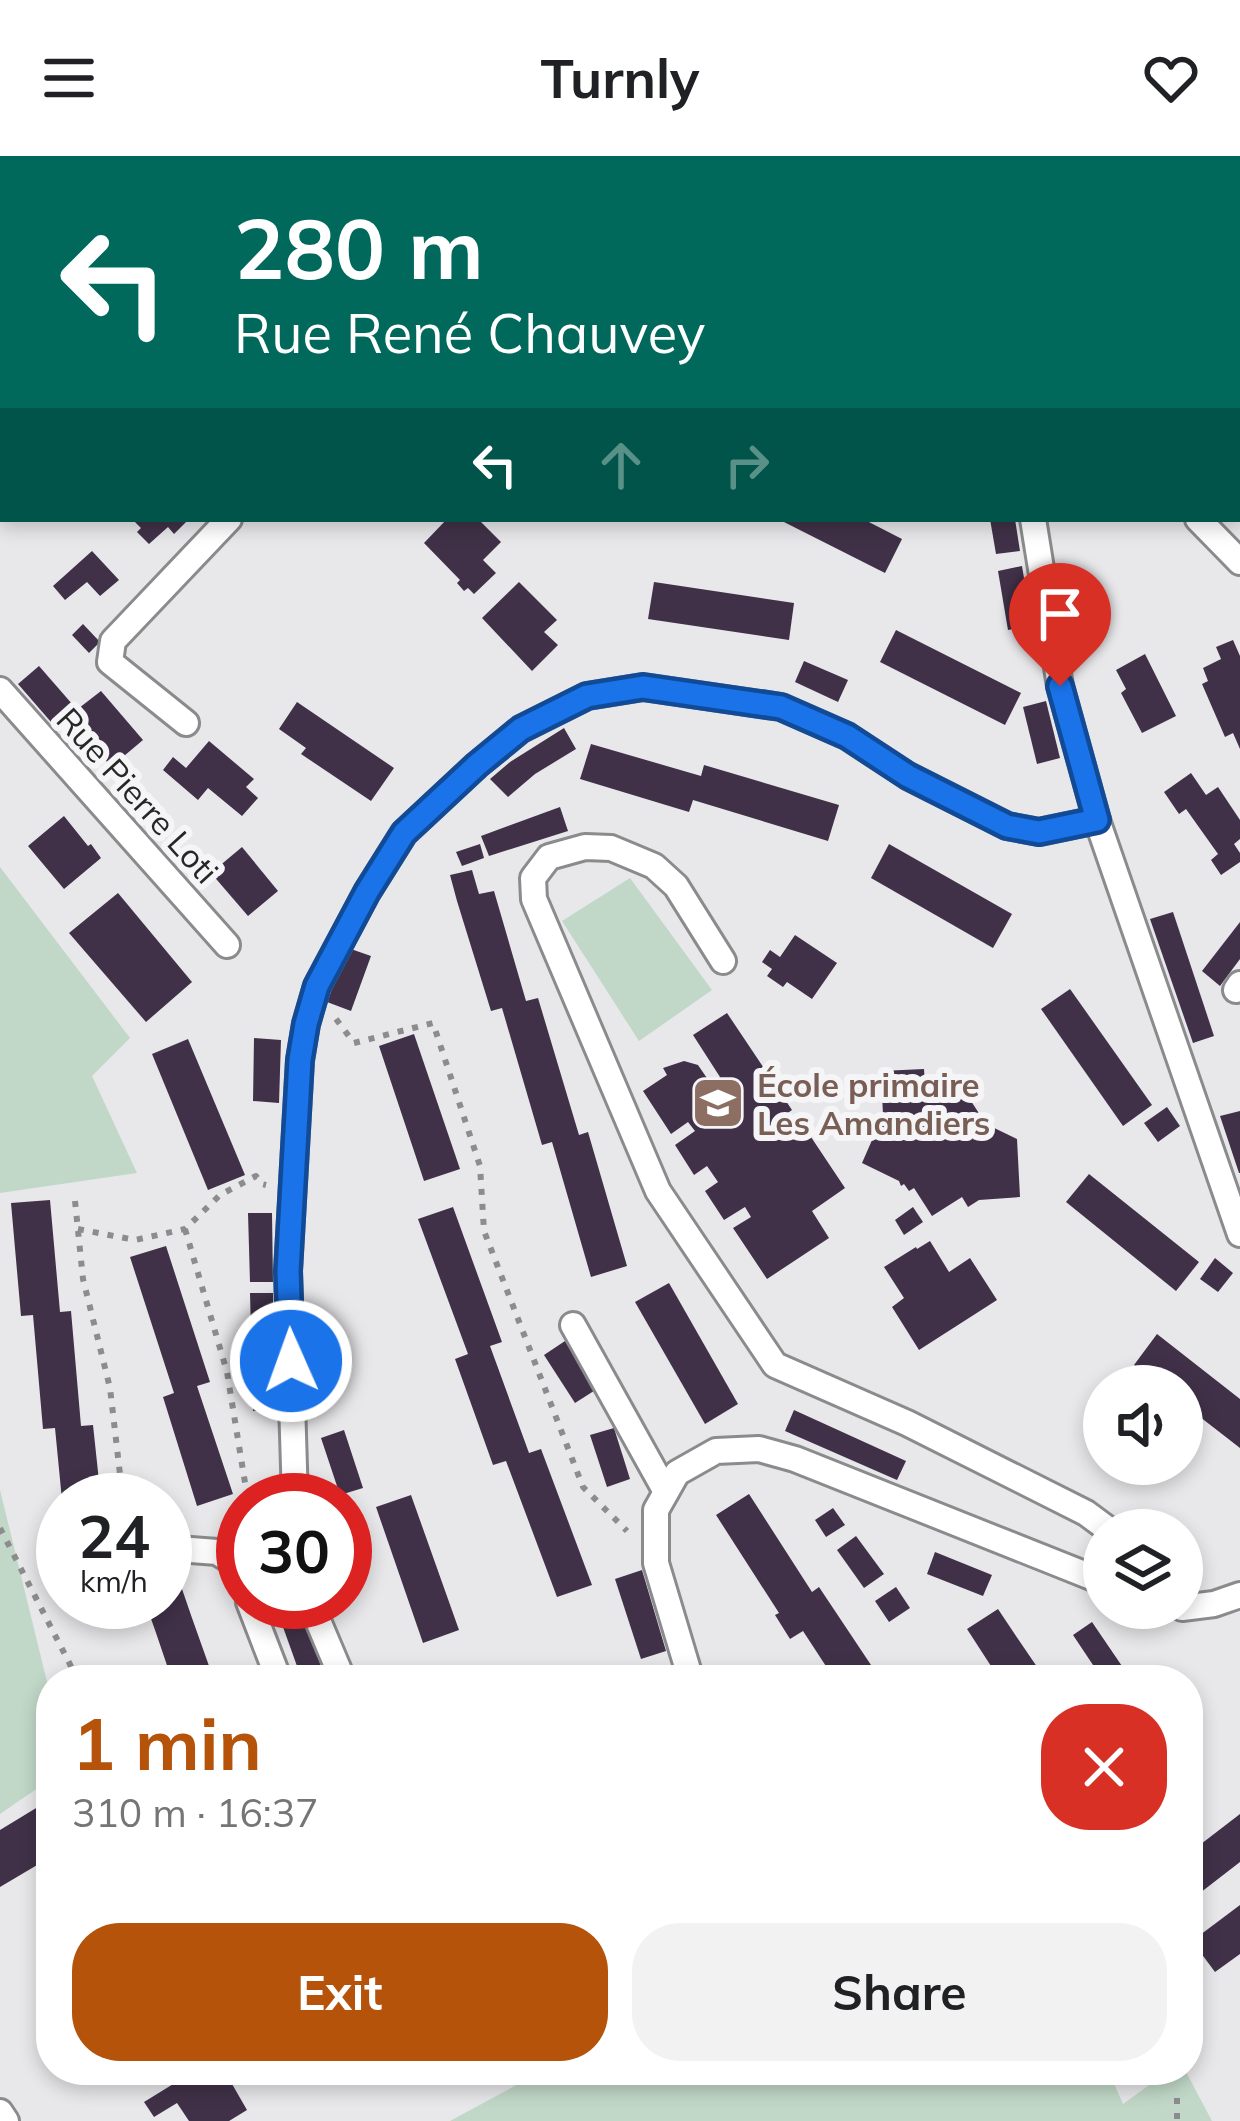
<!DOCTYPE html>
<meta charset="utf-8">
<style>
body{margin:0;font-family:Mulish,sans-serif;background:#f2f2f2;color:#202124;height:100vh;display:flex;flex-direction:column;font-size:45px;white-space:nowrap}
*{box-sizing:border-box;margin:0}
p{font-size:39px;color:#757577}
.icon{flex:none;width:66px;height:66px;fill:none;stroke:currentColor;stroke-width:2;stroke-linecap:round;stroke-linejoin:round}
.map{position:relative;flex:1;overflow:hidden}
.details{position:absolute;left:36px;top:1509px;width:1167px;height:420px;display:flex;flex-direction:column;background:#fff;border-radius:48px;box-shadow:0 6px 18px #0003}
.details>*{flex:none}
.guide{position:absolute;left:0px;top:0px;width:1242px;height:366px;box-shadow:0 6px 18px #0003;background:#00695c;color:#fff;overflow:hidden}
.buttons{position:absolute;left:1083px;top:1209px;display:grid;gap:24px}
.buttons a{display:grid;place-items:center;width:120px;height:120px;border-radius:50%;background:#fff;box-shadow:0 6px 18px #0003;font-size:60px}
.speed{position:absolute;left:36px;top:1317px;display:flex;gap:24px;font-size:60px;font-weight:700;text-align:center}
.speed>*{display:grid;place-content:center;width:156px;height:156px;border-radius:50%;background:#fff;box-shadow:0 6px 18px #0003;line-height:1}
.speed small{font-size:30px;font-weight:400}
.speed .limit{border:18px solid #d22;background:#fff;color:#111}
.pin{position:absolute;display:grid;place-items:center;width:102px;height:102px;color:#fff;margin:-123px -51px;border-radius:50% 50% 50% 0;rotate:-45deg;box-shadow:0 0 12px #0007}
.pin .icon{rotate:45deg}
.me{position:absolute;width:132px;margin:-66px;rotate:358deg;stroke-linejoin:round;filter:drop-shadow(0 0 9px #0008)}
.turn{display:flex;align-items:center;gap:42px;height:252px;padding:0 36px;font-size:54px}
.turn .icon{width:156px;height:156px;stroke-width:2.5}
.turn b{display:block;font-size:84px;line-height:102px}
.lanes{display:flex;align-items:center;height:114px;padding:0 36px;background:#0003;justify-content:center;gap:60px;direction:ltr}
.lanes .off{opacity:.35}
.round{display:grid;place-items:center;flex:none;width:126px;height:126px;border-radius:48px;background:#f2f2f2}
.overview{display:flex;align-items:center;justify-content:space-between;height:204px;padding:0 36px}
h1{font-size:72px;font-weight:700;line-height:90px;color:#b45309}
.action{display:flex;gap:24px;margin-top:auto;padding:24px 36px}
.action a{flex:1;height:138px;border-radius:48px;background:#b45309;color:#fff;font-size:48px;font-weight:700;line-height:138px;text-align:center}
.action a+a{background:#f2f2f2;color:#202124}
header{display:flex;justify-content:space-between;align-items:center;height:156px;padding:0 36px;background:#fff;font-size:54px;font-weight:700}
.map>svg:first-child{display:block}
</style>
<header><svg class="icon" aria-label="menu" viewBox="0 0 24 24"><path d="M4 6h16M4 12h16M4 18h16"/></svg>Turnly<svg class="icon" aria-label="heart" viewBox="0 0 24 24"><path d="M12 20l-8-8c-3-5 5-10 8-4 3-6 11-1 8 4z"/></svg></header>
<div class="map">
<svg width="1240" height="1965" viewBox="0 0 1240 1965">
<rect width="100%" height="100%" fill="#e8e8eb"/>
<g fill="#c1d8c8">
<polygon points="0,711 130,882 92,920 137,1017 0,1037"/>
<polygon points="630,722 712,834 639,885 562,765"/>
<polygon points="0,1334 51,1542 51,1623 0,1658"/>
<polygon points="544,1914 1108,1914 1123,1948 1170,1914 1185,1914 1212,1965 450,1965"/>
</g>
<g fill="#403148">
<polygon points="132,363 189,363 174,378 168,371 149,388 137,376 141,372"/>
<polygon points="447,363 478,363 501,386 483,404 496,417 474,438 468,432 464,435 457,427 460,424 424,387"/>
<polygon points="778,363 863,363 902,383 885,417"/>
<polygon points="990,363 1015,363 1020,395 996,398"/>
<polygon points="92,395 119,424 100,440 87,426 65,444 53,430"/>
<polygon points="1022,410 1032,470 1008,474 998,415"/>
<polygon points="519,426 557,464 544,476 558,489 532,515 482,462"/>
<polygon points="654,426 794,447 789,484 648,463"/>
<polygon points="83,468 100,486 89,497 72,479"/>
<polygon points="896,474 1021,537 1005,569 880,506"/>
<polygon points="1233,484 1240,500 1240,593 1233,577 1225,581 1202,528 1208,525 1203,512 1221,503 1216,491"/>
<polygon points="1145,498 1176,560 1142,577 1121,537 1126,533 1116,514"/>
<polygon points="804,505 848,524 838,546 795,526"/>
<polygon points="39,510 73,549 51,566 18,528"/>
<polygon points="101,535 143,584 111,611 70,559"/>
<polygon points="1046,545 1060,602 1037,608 1023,551"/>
<polygon points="297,546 394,612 371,645 301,598 306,592 279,573"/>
<polygon points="564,572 576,593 535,618 508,641 490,623 510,606"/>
<polygon points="209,585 254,623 246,631 258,642 242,660 208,632 198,644 163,614 173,601 186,612"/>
<polygon points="591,588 701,620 704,609 839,649 828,685 693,644 689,656 580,623"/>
<polygon points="1191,617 1206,639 1218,631 1240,664 1240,683 1234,688 1240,697 1240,706 1221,719 1211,704 1218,698 1186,653 1179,658 1164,636"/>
<polygon points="560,651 568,675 489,700 481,680"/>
<polygon points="64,660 88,690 91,688 101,702 64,733 28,690"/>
<polygon points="480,688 484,702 462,710 456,696"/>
<polygon points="889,688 1012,758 993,792 871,722"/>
<polygon points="242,691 278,735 248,760 211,717"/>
<polygon points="472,714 479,738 494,735 526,845 538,842 579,979 588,976 627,1110 591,1121 552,986 542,989 502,852 491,855 457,745 450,719"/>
<polygon points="118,737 192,826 146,866 69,777"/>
<polygon points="1173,756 1214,880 1193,887 1150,763"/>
<polygon points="1240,766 1240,803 1220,830 1202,815"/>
<polygon points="795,779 837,807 812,843 787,826 783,831 767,820 772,813 762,806 770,794 780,801"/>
<polygon points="348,792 371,800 351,855 327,846"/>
<polygon points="1070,833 1152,949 1123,970 1041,853"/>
<polygon points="727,857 792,954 782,961 792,976 803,969 845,1032 812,1055 829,1082 767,1123 733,1072 751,1061 745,1051 724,1064 705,1035 718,1026 707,1010 694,1019 675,989 695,975 688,966 671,978 643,935 667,919 663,912 684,905 698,909 711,928 720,921 693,879"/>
<polygon points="414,878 460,1013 424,1025 379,890"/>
<polygon points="254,882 281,884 279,947 253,945"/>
<polygon points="188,883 245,1019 208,1034 152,898"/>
<polygon points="924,913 926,945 969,942 986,968 1017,983 1020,1041 979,1044 968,1051 962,1041 932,1060 914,1032 909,1035 904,1028 901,1030 899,1025 862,1007 883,959 881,915"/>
<polygon points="1167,951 1180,970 1158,986 1144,967"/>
<polygon points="1240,955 1240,1017 1239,1017 1220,960"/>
<polygon points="1089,1018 1199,1106 1176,1135 1066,1046"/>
<polygon points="50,1044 60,1156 71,1155 81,1270 93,1269 101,1344 62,1344 55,1272 43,1273 33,1159 21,1160 11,1047"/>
<polygon points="453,1051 502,1186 490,1190 529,1297 541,1293 592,1429 557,1441 506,1305 493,1309 455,1203 468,1198 418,1063"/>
<polygon points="913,1051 923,1066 904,1079 895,1064"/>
<polygon points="248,1057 272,1057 273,1126 250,1126"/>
<polygon points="930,1085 949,1116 970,1102 997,1144 919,1194 892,1151 904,1142 884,1111 916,1091 917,1093"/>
<polygon points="166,1090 210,1226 197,1230 233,1338 197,1350 163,1241 174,1237 130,1101"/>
<polygon points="1215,1102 1233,1117 1218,1136 1200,1123"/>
<polygon points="669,1127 738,1248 705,1268 635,1146"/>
<polygon points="250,1137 273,1137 274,1255 253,1255"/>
<polygon points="1157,1178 1240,1243 1240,1292 1182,1247 1182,1230 1161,1230 1134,1209"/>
<polygon points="565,1185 597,1233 575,1247 544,1199"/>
<polygon points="794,1254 906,1305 897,1324 785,1275"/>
<polygon points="614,1272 630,1323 607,1331 590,1279"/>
<polygon points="344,1274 363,1332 340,1339 321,1282"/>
<polygon points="749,1338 812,1436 819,1431 881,1524 835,1524 803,1475 790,1483 775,1459 779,1457 716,1359"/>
<polygon points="411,1339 459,1474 423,1487 376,1351"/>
<polygon points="833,1352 845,1369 826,1381 815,1364"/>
<polygon points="856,1380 884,1418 864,1432 837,1394"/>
<polygon points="935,1396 992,1419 983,1440 927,1418"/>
<polygon points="642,1414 666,1495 641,1503 615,1423"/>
<polygon points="896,1431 910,1452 889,1466 875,1445"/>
<polygon points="182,1433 192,1462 214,1524 172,1524 155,1474 145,1446 165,1446 165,1439"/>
<polygon points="274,1446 299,1446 323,1516 302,1524"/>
<polygon points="998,1453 1014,1477 1046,1524 1000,1524 967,1473"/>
<polygon points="1092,1466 1126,1516 1114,1524 1103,1524 1073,1479"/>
<polygon points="51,1643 51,1688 44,1692 49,1702 0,1731 0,1674"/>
<polygon points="1240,1658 1240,1706 1196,1740 1188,1729 1188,1698"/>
<polygon points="1240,1749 1240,1798 1215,1816 1192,1785"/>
<polygon points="196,1914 224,1914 247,1954 229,1965 189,1965 177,1947 154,1961 144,1946"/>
</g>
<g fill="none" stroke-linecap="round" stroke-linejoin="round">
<g stroke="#8b8b8e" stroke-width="30">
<g id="minor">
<polyline points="817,0 821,3"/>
<polyline points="950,3 951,0"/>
<polyline points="0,94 3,91"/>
<polyline points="1033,363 1060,530 1097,664 1240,1078"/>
<polyline points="1198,363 1240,406"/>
<polyline points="0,534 227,789"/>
<polyline points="186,567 110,506 113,485 229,363"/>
<polyline points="723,805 676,730 654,710 611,692 585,691 549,701 533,722 534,743 658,1035 775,1209 907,1267 1086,1357 1109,1374"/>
<polyline points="1236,834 1240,828"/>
<polyline points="573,1169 666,1336"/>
<polyline points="295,1344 288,1115 300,904 306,868 317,830 367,736 404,677 477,609 521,573 587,540 643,531 781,551 847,580 908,620 1007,670 1039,676 1097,664"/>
<polyline points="165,1392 217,1396 233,1406 243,1431"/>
<polyline points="249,1446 279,1524"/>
<polyline points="313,1446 316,1460 343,1524"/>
<polyline points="1182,1452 1214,1448 1240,1439"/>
<polyline points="691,1524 656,1407 656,1354 677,1317 716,1295 759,1293 795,1303 1104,1426"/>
<polyline points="0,1956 6,1965"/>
</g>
</g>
<g stroke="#8c8c8e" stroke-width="6" stroke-dasharray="6 9" stroke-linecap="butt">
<polyline points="94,3 97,0"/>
<polyline points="336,863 354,887 433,867 480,1010 484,1075 583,1331 627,1375"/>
<polyline points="75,1045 83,1123 110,1232 123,1344"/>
<polyline points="78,1073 135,1084 185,1073 220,1039 256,1020 262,1028 266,1029"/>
<polyline points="185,1073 227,1216 247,1339 246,1344"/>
<polyline points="0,1372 78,1524"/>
<polyline points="234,1375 243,1353"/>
<polyline points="1177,1942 1177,1965"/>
</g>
<use href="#minor" stroke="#fff" stroke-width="24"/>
</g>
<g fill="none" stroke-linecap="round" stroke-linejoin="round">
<g stroke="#114b97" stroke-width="30">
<polyline id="route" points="291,1205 288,1115 300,904 306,868 317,830 367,736 404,677 477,609 521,573 587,540 643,531 781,551 847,580 908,620 1007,670 1039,676 1097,664 1060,530"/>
</g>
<use href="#route" stroke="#1a73e8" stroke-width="21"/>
</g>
<defs>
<g id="school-square" transform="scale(2.7)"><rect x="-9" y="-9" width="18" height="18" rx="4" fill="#8d6e63" stroke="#f5f5f8"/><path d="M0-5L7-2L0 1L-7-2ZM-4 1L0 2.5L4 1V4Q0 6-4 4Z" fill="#fff"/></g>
</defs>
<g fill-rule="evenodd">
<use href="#school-square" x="718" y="947"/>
</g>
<g text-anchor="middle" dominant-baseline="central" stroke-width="12" stroke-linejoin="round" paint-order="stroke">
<g font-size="33" fill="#262627" stroke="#f5f5f8">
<text transform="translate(138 639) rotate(48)">Rue Pierre Loti</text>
</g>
<g font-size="33" font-weight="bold" fill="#785e54" stroke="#f5f5f8" text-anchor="start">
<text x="757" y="928">École primaire<tspan x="757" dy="38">Les Amandiers</tspan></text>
</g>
</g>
</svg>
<div class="buttons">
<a><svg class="icon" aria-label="sound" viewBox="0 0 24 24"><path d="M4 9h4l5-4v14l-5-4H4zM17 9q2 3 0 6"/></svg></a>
<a><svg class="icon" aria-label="layers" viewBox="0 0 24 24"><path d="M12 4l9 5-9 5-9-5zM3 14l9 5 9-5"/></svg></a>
</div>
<div class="speed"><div>24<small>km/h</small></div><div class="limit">30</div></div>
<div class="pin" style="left:1060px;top:530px;background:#d93025"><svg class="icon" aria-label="arrive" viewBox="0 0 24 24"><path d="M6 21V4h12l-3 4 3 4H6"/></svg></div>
<svg class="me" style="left:291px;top:1205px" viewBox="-20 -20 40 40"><circle r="17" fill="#1a73e8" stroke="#fff" stroke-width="3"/><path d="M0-11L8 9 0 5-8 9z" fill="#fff"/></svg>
<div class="guide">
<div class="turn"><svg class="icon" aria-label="left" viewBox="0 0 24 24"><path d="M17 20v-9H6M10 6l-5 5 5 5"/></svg><div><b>280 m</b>Rue René Chauvey</div></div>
<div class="lanes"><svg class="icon" aria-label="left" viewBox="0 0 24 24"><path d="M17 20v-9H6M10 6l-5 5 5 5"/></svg><svg class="icon off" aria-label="ahead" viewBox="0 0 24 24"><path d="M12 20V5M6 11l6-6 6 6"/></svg><svg class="icon off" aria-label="right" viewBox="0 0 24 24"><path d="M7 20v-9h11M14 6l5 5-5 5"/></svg></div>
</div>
<section class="details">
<div class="overview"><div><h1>1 min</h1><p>310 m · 16:37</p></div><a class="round" style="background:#d93025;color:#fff"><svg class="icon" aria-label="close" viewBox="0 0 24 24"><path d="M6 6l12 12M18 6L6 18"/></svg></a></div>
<div class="action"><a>Exit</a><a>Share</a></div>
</section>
</div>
